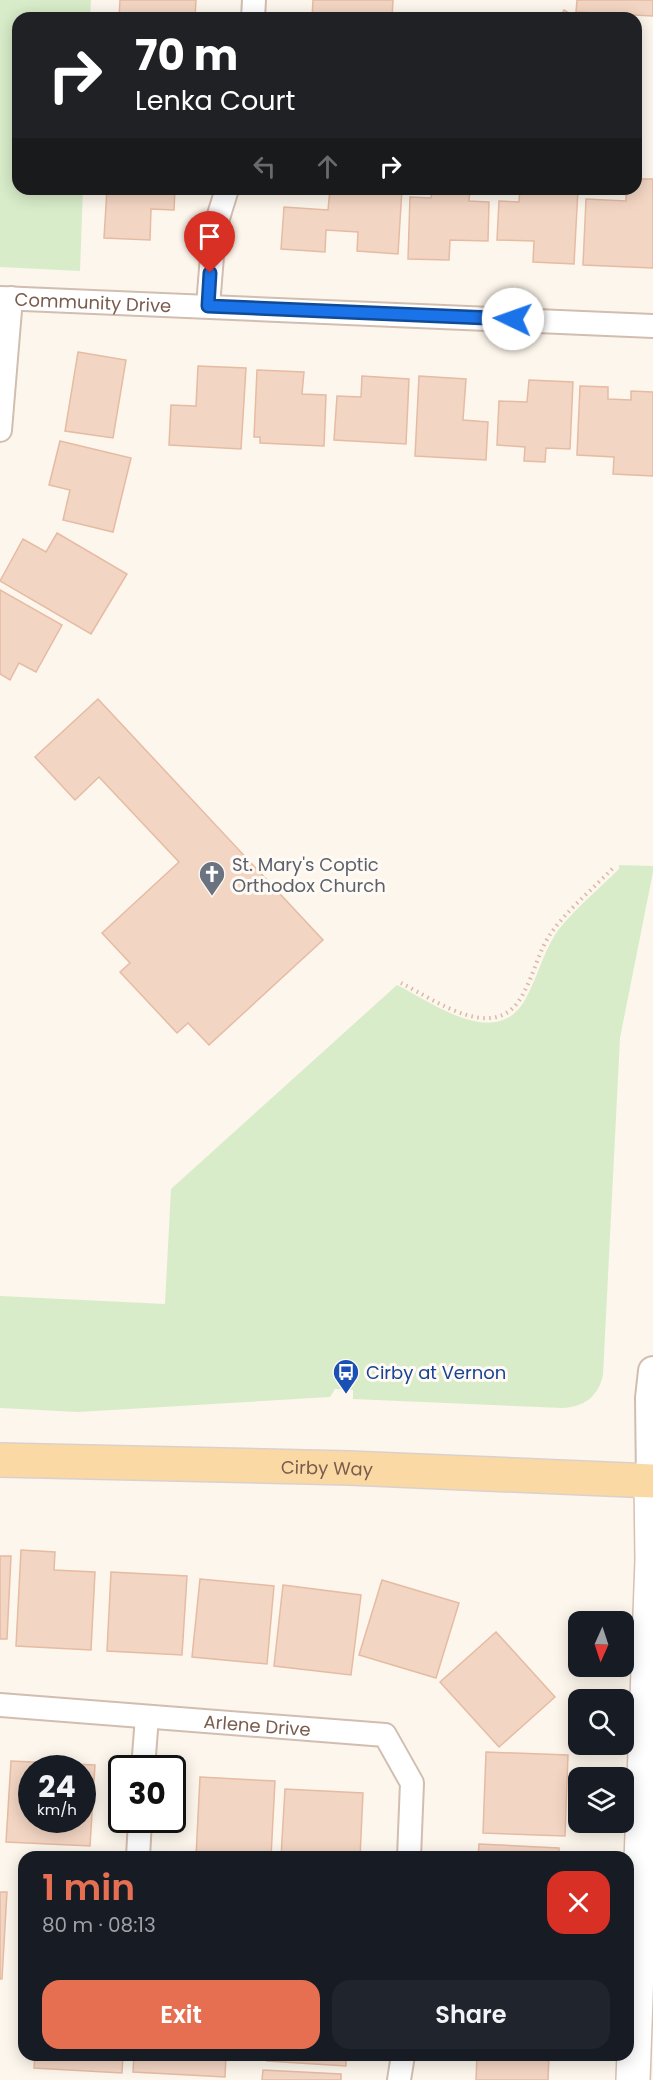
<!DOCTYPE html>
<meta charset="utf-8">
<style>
body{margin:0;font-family:Poppins,sans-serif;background:#20242c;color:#f1f3f6;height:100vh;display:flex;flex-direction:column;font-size:22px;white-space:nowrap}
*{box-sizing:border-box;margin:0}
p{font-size:20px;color:#9ea1a6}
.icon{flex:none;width:33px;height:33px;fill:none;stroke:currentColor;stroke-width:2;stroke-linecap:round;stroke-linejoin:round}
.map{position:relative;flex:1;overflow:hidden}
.side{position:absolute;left:18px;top:1851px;width:616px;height:210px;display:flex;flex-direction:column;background:#171b24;border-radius:18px;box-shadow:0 3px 15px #0003}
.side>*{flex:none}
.banner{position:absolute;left:12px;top:12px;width:630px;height:183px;border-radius:18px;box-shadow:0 3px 15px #0003;background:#202124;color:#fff;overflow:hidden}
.needle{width:39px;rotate:183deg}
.buttons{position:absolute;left:568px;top:1611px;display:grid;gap:12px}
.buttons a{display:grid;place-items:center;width:66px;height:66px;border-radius:12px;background:#171b24;box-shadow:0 3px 15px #0003;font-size:30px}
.speed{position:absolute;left:18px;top:1755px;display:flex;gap:12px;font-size:30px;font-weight:700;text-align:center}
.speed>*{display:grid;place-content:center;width:78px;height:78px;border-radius:50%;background:#171b24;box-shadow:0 3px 15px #0003;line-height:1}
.speed small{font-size:15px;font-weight:400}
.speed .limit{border:3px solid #111;border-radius:9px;background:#fff;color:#111}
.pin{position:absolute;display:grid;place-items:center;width:51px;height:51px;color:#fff;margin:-62px -26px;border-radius:50% 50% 50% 0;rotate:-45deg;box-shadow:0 0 6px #0007}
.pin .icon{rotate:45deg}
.me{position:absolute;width:66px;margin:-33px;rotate:273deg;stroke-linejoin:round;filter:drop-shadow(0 0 4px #0008)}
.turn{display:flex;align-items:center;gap:21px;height:126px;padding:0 24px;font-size:27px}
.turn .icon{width:78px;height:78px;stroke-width:2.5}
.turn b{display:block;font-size:42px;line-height:51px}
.lanes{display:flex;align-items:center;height:57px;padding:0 24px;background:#0003;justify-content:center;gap:30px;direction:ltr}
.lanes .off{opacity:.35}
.round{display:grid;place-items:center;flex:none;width:63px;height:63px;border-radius:18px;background:#20242c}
.summary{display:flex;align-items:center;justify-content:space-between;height:102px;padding:0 24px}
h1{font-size:36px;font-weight:600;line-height:45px;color:#e76f51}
.cta{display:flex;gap:12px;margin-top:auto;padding:12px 24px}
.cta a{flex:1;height:69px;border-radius:18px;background:#e76f51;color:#fff;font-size:24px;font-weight:600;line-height:69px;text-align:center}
.cta a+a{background:#20242c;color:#f1f3f6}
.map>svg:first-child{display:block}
</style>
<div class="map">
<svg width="653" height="2080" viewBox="0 0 653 2080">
<rect width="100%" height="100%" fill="#fdf6ec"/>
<g fill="#d8ecc9">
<polygon points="0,0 91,0 90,18 18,18 18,189 83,189 80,271 0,267"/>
<path d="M619 865 653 866V872L620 1038 603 1375C598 1397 584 1407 562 1408L353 1399V1390L335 1389 330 1397 78 1412 0 1408V1296L165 1304 171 1189 397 985C433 1003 498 1052 526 998 537 978 543 954 555 935 567 916 602 886 619 869Z"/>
</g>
<g fill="#f3d5c3" stroke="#e6bba3" stroke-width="1.5" fill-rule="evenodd">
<polygon points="120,0 196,0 195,18 119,18"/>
<polygon points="313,0 393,0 392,18 312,18"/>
<polygon points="577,0 653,0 653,16 576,12"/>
<polygon points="564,10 577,18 559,18"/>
<polygon points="636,179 653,179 653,268 583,265 586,199 626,201 626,189 636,189"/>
<polygon points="107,189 175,189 174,210 151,209 150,240 104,238"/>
<polygon points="330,189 402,189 398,254 357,251 358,232 326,230 325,252 281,249 284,207 328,210"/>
<polygon points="432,189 470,189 469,201 489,202 488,241 450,240 449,260 408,259 410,197 431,198"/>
<polygon points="520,189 578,189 574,264 533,262 534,241 497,240 499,201 519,202"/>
<polygon points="78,352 126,360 113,438 65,431"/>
<polygon points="198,366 246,368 241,449 169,445 171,405 196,406"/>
<polygon points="257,370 304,372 302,394 326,395 324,446 260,443 260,437 254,437"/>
<polygon points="362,376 409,379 406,444 334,440 337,396 361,397"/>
<polygon points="419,376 466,379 463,420 488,422 486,460 415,456"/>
<polygon points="529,380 573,382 570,449 546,448 545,462 524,461 525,447 497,445 499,401 527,402"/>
<polygon points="580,386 608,387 608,399 631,400 631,391 653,392 653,476 613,474 614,457 577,455"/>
<polygon points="60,441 131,458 113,532 63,520 70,490 49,485"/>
<polygon points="57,533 127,574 91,634 0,581 23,539 46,552"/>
<polygon points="0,590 62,625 36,672 19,663 10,680 0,674"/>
<polygon points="98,699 323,940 209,1045 188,1023 177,1033 120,972 130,963 102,933 179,862 99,777 75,800 35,757"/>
<polygon points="21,1550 55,1552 54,1570 95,1572 91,1650 16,1646"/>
<polygon points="0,1556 11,1556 7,1639 0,1639"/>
<polygon points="111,1572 187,1576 182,1655 107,1651"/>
<polygon points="200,1579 274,1586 267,1664 192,1657"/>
<polygon points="382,1580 459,1603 436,1678 359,1655"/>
<polygon points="283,1585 361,1595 351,1675 274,1666"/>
<polygon points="496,1632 555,1697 499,1747 440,1682"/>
<polygon points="486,1752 568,1755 565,1836 483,1833"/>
<path d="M11 1761 95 1765 90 1846 6 1842ZM32 1768H82V1820H32Z"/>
<polygon points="200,1777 275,1781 271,1857 196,1856"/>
<polygon points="285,1789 363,1793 360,1857 281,1857"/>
<polygon points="479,1844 559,1848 559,1857 478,1857"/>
<polygon points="0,1892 7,1892 2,1979 0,1979"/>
<polygon points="35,2055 123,2055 122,2073 34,2068"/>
<polygon points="134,2055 226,2055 225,2077 133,2072"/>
<polygon points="268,2055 346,2055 346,2066 267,2061"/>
<polygon points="477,2055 549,2055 548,2080 476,2080"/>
<polygon points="263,2070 341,2074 341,2080 262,2080"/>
</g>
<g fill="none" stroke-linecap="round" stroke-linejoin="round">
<g stroke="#d1beb0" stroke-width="26">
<g id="minor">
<polyline points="253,18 254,0"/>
<path id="s1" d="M0 298 653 326"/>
<polyline points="208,306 214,231 227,189"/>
<polyline points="0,430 11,298"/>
<path id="s2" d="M0 1705 385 1735 412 1783 409 1857"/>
<polyline points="143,1768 147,1717"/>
<polyline points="138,1857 140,1820"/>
<polyline points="399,2080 403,2055"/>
</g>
</g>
<g stroke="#d1beb0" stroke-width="32">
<polyline id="tertiary" points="651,1481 650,1398 653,1371"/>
</g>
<g stroke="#d6c0b0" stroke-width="36">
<polyline id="secondary" points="633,2080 652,1560 651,1481"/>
</g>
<g stroke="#dad1cd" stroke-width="36">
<g id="primary">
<path id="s3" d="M0 1460 349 1468 653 1481"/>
</g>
</g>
<path stroke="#d9b8a5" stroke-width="4" stroke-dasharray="1.5 4.5" stroke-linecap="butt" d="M401 983C437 1001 498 1047 524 992 534 974 539 950 551 933 568 909 594 888 614 867"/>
<use href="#minor" stroke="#fff" stroke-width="22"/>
<use href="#tertiary" stroke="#fff" stroke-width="28"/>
<use href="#secondary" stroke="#fff" stroke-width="33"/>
<use href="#primary" stroke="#fbd9a5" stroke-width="33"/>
</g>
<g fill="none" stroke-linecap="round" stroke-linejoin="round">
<g stroke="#114b97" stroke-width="15">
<polyline id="route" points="210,273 208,306 513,319"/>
</g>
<use href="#route" stroke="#1a73e8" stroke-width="10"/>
</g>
<defs>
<g id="church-pin" transform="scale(1.35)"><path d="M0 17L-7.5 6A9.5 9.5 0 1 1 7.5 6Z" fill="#6b7280" stroke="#fffaf3"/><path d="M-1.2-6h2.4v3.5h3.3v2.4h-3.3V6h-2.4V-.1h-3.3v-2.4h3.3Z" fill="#fff"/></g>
<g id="bus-pin" transform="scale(1.35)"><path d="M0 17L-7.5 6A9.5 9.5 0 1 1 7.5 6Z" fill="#1a4fb4" stroke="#fffaf3"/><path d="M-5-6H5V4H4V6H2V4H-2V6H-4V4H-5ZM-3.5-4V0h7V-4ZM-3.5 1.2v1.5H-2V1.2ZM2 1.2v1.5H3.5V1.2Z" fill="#fff"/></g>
</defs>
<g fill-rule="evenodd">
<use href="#church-pin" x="212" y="874"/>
<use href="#bus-pin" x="346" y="1372"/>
</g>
<g text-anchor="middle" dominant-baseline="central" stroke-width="6" stroke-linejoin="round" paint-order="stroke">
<g font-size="18" fill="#7a5c4d" stroke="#fffaf3">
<text stroke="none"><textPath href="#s1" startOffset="93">Community Drive</textPath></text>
<text stroke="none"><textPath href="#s3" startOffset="327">Cirby Way</textPath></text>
<text stroke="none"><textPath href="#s2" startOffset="258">Arlene Drive</textPath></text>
</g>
<g font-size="18" fill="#5b616d" stroke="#fffaf3" text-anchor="start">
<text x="232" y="864">St. Mary's Coptic<tspan x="232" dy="21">Orthodox Church</tspan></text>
</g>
<g font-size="18" fill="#164399" stroke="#fffaf3" text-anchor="start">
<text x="366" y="1372">Cirby at Vernon</text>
</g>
</g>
</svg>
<div class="buttons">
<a><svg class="needle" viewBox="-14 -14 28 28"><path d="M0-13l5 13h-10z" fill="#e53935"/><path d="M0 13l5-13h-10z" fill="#9ea1a6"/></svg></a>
<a><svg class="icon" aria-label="search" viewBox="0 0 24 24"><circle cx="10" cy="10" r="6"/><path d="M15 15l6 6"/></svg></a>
<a><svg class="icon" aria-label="layers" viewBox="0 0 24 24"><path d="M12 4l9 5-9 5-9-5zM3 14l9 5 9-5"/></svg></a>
</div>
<div class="speed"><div>24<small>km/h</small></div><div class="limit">30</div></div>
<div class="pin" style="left:210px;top:273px;background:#d93025"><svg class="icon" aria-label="arrive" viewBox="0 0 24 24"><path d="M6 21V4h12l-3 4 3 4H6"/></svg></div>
<svg class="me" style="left:513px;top:319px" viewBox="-20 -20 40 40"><circle r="19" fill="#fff"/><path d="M0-13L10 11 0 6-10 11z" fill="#1a73e8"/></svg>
<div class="banner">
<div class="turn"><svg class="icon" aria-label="right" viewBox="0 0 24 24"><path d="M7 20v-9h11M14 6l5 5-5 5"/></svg><div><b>70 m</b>Lenka Court</div></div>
<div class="lanes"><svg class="icon off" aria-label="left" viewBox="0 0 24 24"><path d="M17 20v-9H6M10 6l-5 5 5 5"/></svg><svg class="icon off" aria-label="ahead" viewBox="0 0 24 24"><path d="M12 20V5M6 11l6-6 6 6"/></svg><svg class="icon" aria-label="right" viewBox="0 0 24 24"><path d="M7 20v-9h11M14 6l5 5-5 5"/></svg></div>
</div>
<section class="side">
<div class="summary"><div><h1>1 min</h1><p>80 m · 08:13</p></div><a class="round" style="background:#d93025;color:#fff"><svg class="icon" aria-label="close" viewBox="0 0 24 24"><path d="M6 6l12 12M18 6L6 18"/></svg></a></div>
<div class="cta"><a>Exit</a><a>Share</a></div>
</section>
</div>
